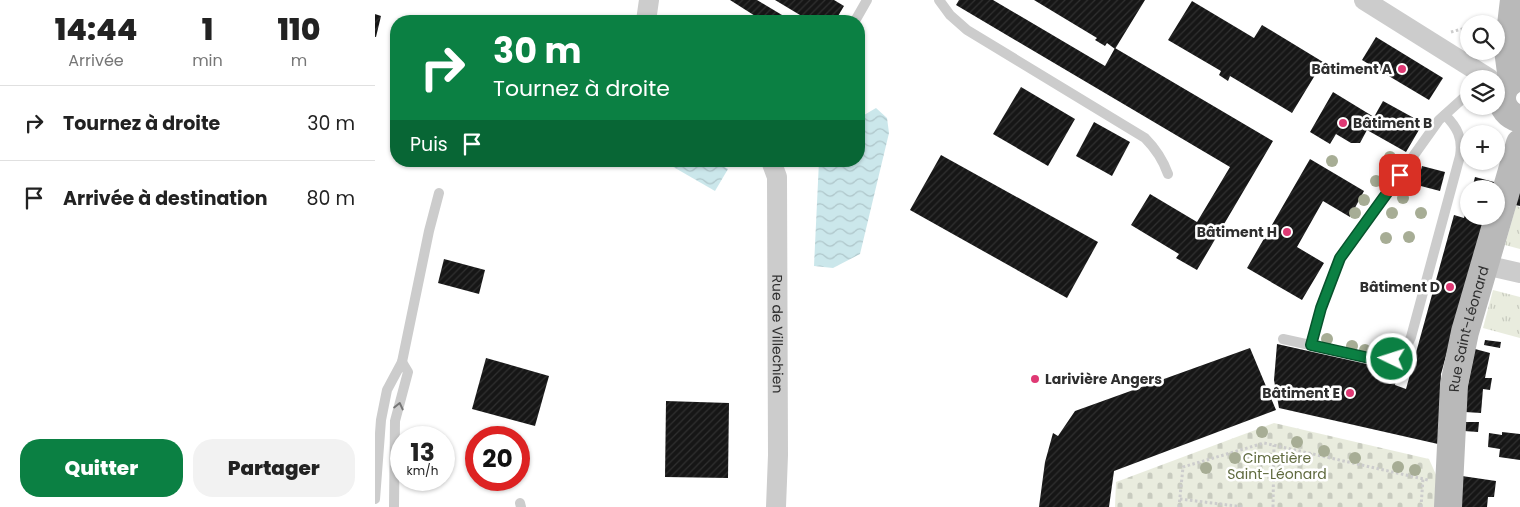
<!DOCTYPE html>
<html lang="fr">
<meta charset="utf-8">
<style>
body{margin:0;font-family:Poppins,sans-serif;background:#f2f2f2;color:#222;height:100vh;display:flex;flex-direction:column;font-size:19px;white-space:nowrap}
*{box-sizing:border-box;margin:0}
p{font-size:16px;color:#767676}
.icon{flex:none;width:28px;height:28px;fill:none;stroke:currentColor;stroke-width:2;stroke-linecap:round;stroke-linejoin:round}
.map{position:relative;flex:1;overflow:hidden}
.panel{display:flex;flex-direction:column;background:#fff;width:375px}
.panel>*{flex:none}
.hud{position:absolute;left:15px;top:15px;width:475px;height:152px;border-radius:20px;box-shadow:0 1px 4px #0004;background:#0b8043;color:#fff;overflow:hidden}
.controls{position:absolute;left:1085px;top:15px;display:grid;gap:10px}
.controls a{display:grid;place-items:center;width:45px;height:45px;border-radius:50%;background:#fff;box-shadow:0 1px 4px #0004;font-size:25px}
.speed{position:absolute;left:15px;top:426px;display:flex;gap:10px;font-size:25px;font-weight:700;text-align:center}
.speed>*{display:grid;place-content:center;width:65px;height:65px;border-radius:50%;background:#fff;box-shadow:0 1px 4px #0004;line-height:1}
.speed small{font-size:12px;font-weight:400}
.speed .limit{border:8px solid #d22;background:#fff;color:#111}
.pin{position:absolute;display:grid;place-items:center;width:42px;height:42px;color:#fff;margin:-21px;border-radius:10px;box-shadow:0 2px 8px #0006}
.me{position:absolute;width:55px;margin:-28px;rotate:274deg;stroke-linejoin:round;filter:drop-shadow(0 0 4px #0008)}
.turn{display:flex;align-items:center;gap:18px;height:105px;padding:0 20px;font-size:22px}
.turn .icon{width:65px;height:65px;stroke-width:2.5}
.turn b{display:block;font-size:35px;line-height:42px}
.then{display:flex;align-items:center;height:48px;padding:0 20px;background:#0003;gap:10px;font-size:19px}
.eta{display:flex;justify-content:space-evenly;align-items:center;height:85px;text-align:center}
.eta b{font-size:30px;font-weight:800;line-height:35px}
.action{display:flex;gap:10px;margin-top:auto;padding:10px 20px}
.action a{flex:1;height:58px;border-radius:20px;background:#0b8043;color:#fff;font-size:20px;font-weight:800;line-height:58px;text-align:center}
.action a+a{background:#f2f2f2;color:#222}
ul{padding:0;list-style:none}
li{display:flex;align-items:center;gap:15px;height:75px;padding:0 20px;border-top:1px solid #e0e0e0}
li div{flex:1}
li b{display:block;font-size:19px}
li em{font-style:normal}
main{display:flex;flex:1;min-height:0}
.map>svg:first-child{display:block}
</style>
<main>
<section class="panel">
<div class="eta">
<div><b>14:44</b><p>Arrivée</p></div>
<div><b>1</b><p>min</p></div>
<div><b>110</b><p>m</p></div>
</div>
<ul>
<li><svg class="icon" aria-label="right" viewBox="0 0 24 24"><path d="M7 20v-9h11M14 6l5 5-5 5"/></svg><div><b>Tournez à droite</b></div><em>30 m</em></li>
<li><svg class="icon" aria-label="arrive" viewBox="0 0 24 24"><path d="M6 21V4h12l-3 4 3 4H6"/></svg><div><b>Arrivée à destination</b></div><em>80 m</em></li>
</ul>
<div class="action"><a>Quitter</a><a>Partager</a></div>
</section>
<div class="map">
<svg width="1145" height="507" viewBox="0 0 1145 507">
<defs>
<pattern id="grass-tufts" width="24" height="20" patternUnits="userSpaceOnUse" patternTransform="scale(1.25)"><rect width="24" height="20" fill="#e9ecde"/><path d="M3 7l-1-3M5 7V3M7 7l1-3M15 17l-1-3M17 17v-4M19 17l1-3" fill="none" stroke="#c8cbbf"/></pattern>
<pattern id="cemetery-stones" width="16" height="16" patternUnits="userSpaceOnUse" patternTransform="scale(1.25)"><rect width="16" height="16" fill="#e9ecde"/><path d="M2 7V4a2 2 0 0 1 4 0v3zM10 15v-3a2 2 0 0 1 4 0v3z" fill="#c8cbbf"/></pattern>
<pattern id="water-waves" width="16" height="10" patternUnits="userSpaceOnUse" patternTransform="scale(1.25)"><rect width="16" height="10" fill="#cbe7eb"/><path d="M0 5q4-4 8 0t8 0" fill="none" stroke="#afc6ca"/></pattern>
<pattern id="building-hatch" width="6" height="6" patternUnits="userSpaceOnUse" patternTransform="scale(1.25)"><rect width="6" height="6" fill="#161616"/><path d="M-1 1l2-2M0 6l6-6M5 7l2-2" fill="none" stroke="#303030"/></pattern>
</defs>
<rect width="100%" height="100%" fill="#fff"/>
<g fill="url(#grass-tufts)">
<polygon points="1141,206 1145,207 1145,249 1130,245"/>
<polygon points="1118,290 1145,297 1145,338 1108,328"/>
</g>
<polygon fill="url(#cemetery-stones)" points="899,423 1054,459 1062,477 1060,507 740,507 741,482"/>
<g fill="url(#water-waves)">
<polygon points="501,108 512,118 514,133 485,254 458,268 439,266 444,161 484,161 484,118"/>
<polygon points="288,161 339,161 353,169 340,191"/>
</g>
<g fill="url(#building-hatch)">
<polygon points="355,0 382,0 417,21 388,21"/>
<polygon points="400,0 459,0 469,6 460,21 435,21"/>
<polygon points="584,0 618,0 730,66 740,48 898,141 822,270 801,258 804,254 756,225 775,194 822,222 855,167 581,5"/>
<polygon points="659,0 770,0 740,49 732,43 730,46 720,40 722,38"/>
<polygon points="817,1 879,38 887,25 948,62 917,113 855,76 853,81 844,75 846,71 793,40"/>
<polygon points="0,14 6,16 1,37 0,37"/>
<polygon points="40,15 56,18 55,21 39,21"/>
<polygon points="1001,37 1068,78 1054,100 987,60"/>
<polygon points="20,67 21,68 21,93 15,92"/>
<polygon points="646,87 700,119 673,166 618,134"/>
<polygon points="958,92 999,117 1008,101 1048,123 1031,152 992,130 985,143 976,143 961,134 955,144 935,132"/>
<polygon points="719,122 755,142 737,176 701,156"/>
<polygon points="566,155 723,242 692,298 535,210"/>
<polygon points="935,159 989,191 975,217 948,201 922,247 949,263 927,300 872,268"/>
<polygon points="1047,166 1070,172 1065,191 1042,185"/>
<polygon points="1100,177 1119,182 1117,189 1097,189"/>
<polygon points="1145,189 1145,206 1140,205"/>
<polygon points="1093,203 1094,216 1110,216 1066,374 1063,444 904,408 899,380 902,344 1023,371 1020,385 1031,389 1079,215 1089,218"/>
<polygon points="69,259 110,270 104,294 63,283"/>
<polygon points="1110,340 1126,342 1125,348 1109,345"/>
<polygon points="875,348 901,410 739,471 734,507 664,507 670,462 678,433 683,436 700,411"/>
<polygon points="1100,349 1115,353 1110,378 1117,378 1115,390 1108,389 1106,413 1090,412 1092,389"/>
<polygon points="111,358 174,376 160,426 97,409"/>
<polygon points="291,401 354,403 353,478 290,477"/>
<polygon points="1090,422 1104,422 1103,432 1089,431"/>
<polygon points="1127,432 1145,434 1145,460 1124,457 1125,449 1113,447 1114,433 1127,435"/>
<polygon points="1087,476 1121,481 1119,497 1113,497 1112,507 1086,507"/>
</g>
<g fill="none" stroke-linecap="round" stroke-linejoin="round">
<g stroke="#ccc" stroke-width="3" stroke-dasharray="2.5 2.5" stroke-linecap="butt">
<polyline points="1101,24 1116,20"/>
<polyline points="1076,32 1094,27"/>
<polyline points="805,499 869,507"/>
<polyline points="804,507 808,467 889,443 1053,480"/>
<polyline points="898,507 899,445"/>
<polyline points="1046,507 1048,478"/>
</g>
<g stroke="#ccc" stroke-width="10">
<path d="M564 0 575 15 592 30 770 138C781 149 788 160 793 174"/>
<polyline points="480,21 492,0"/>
<path d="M908 339 1003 360C1021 361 1029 354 1036 337L1085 156C1088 138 1082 127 1070 115"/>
<polyline points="936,345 946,308 965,259 1064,120 1094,93"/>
<polyline points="0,499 6,420 12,390 27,362 54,231 64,193"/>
<polyline points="145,503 146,507"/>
<polyline points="19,507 20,421 33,372 27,362"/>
</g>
<g stroke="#ccc" stroke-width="20">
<polyline points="989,0 1115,79"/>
<polyline points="271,21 274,0"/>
<path id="s1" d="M396 161 402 177 403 455 401 507"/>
<polyline points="1110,265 1145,273"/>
</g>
<g stroke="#b9b9b9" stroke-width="28">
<path d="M1145 77C1121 84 1121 112 1145 119"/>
<polyline points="1137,80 1133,50 1139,0"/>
<path id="s2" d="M1073 507 1079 385 1090 332 1145 143"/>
</g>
</g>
<g fill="#a7ad95">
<circle cx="1015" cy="157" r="6"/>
<circle cx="957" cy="161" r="6"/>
<circle cx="1001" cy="181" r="6"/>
<circle cx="1028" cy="198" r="6"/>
<circle cx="989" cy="200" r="6"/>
<circle cx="980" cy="213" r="6"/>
<circle cx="1017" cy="213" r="6"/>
<circle cx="1046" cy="213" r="6"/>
<circle cx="1034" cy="237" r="6"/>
<circle cx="1011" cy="238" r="6"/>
<circle cx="952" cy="339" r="6"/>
<circle cx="977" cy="346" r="6"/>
<circle cx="990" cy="350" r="6"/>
<circle cx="887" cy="432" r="6"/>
<circle cx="922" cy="442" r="6"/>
<circle cx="949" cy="451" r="6"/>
<circle cx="860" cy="458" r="6"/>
<circle cx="980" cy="458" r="6"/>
<circle cx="1023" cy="467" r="6"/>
<circle cx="831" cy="468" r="6"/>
<circle cx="1040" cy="470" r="6"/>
</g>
<defs><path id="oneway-chevron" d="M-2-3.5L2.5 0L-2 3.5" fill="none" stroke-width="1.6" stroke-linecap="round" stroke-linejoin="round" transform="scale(1.25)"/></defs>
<use stroke="#767676" href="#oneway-chevron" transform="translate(24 406) rotate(-77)"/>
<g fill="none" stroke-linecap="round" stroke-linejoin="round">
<g stroke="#07532c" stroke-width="12">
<polyline id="route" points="1017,359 1003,360 936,345 946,308 965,258 1025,175"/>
</g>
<use href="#route" stroke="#0b8043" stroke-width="9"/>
</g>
<g fill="#df3974" stroke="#fff" stroke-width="2">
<circle cx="1027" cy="69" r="5"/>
<circle cx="968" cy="123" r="5"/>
<circle cx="912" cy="232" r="5"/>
<circle cx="1075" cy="287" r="5"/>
<circle cx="660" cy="379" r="5"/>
<circle cx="975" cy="393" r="5"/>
</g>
<g text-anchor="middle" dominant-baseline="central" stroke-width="5" stroke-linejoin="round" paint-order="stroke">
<g font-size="14" font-weight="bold" fill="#2f2f2f" stroke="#fff" text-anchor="end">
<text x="1017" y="69">Bâtiment A</text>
<text x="978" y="123" text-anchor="start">Bâtiment B</text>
<text x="902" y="232">Bâtiment H</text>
<text x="1065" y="287">Bâtiment D</text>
<text x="670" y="379" text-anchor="start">Larivière Angers</text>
<text x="965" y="393">Bâtiment E</text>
</g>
<g font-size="14" fill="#2f2f2f" stroke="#fff">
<text stroke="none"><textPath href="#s2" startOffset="180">Rue Saint-Léonard</textPath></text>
<text stroke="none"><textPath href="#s1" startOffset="174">Rue de Villechien</textPath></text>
</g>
<g font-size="14" fill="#5f6a3e" stroke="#fff">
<text x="902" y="458">Cimetière<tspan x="902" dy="16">Saint-Léonard</tspan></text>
</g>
</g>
</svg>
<div class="controls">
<a><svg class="icon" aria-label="search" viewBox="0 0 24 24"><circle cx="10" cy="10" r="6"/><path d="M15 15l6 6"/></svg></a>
<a><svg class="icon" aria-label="layers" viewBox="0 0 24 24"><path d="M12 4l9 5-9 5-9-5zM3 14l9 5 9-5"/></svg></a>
<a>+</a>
<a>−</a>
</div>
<div class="speed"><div>13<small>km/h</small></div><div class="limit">20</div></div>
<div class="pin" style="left:1025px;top:175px;background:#d93025"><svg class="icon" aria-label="arrive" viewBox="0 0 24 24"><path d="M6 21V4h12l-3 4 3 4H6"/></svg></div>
<svg class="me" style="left:1017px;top:359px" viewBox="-20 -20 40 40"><circle r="17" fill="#0b8043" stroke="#fff" stroke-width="3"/><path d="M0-11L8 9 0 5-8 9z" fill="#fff"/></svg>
<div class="hud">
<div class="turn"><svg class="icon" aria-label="right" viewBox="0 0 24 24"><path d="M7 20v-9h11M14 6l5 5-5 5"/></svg><div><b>30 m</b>Tournez à droite</div></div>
<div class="then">Puis<svg class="icon" aria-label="arrive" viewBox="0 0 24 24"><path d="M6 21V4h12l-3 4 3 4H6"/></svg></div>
</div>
</div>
</main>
